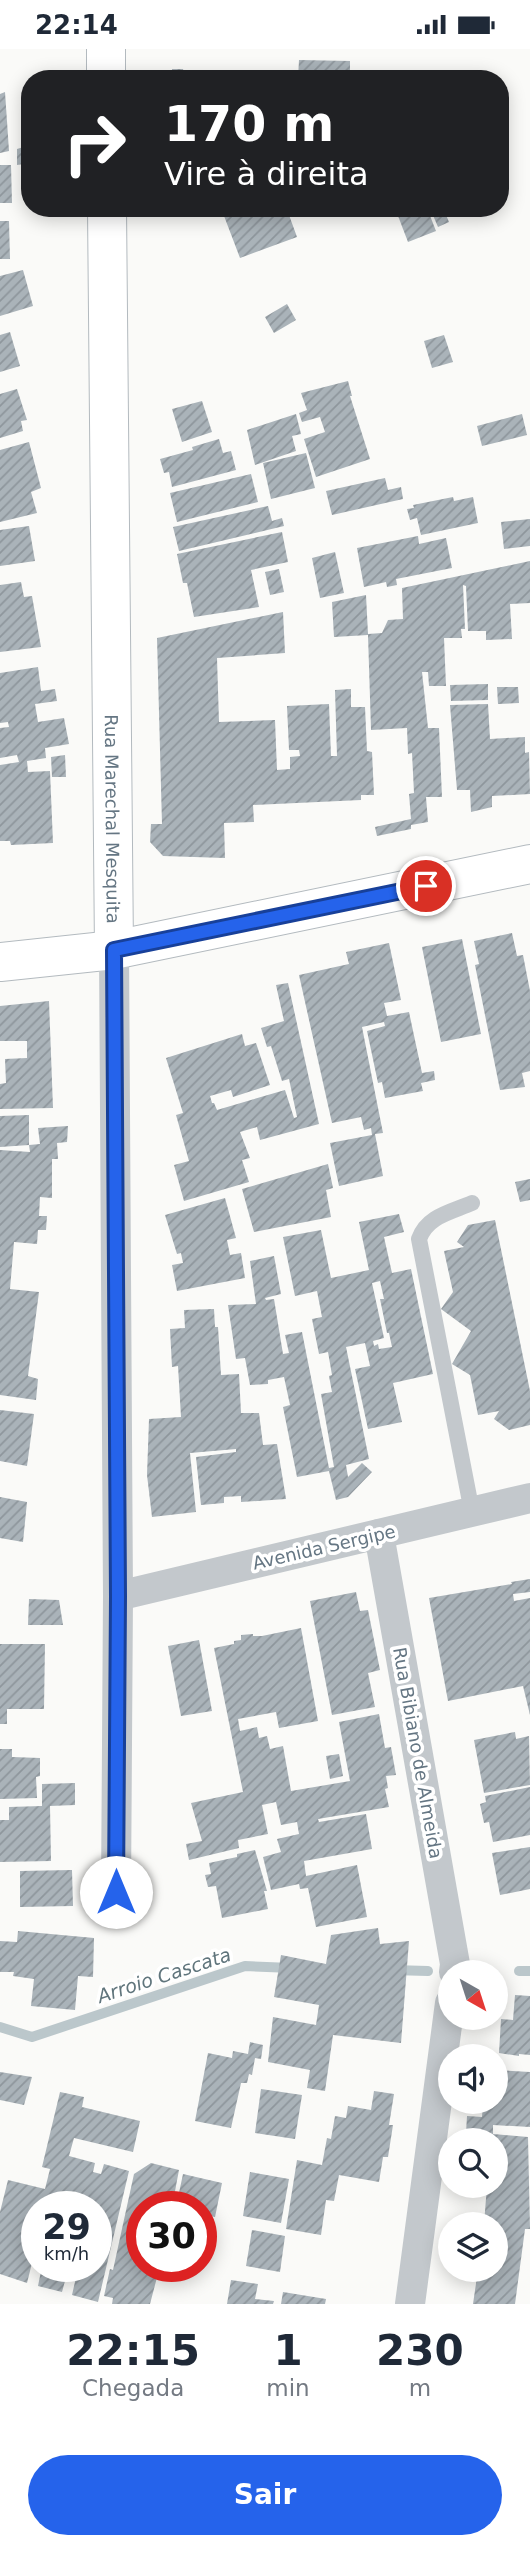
<!DOCTYPE html>
<html lang="pt">
<meta charset="utf-8">
<style>
body{margin:0;font-family:"DejaVu Sans",sans-serif;background:#f2f2f3;color:#1f2937;height:100vh;display:flex;flex-direction:column;font-size:26px;white-space:nowrap}
*{box-sizing:border-box;margin:0}
p{font-size:23px;color:#747a83}
.icon{flex:none;width:38px;height:38px;fill:none;stroke:currentColor;stroke-width:2;stroke-linecap:round;stroke-linejoin:round}
.map{position:relative;height:2255px;overflow:hidden}
.side{display:flex;flex-direction:column;background:#fff;flex:1}
.side>*{flex:none}
.guide{position:absolute;left:21px;top:21px;width:488px;height:147px;border-radius:28px;box-shadow:0 4px 18px #0003;background:#202124;color:#fff;overflow:hidden}
.needle{width:46px;rotate:141deg}
.buttons{position:absolute;left:438px;top:1911px;display:grid;gap:14px}
.buttons a{display:grid;place-items:center;width:70px;height:70px;border-radius:50%;background:#fff;box-shadow:0 4px 18px #0003;font-size:35px}
.speed{position:absolute;left:21px;top:2142px;display:flex;gap:14px;font-size:35px;font-weight:700;text-align:center}
.speed>*{display:grid;place-content:center;width:91px;height:91px;border-radius:50%;background:#fff;box-shadow:0 4px 18px #0003;line-height:1}
.speed small{font-size:18px;font-weight:400}
.speed .limit{border:10px solid #d22;background:#fff;color:#111}
.pin{position:absolute;display:grid;place-items:center;width:60px;height:60px;color:#fff;margin:-30px;border:4px solid #fff;border-radius:50%;box-shadow:0 2px 7px #0007}
.me{position:absolute;width:77px;margin:-38px;rotate:0deg;stroke-linejoin:round;filter:drop-shadow(0 0 5px #0008)}
.turn{display:flex;align-items:center;gap:24px;height:147px;padding:0 28px;font-size:32px}
.turn .icon{width:91px;height:91px;stroke-width:2.5}
.turn b{display:block;font-size:49px;line-height:60px}
.eta{display:flex;justify-content:space-evenly;align-items:center;height:119px;text-align:center}
.eta b{font-size:42px;font-weight:600;line-height:49px}
.button{display:flex;gap:14px;margin-top:auto;padding:14px 28px}
.button a{flex:1;height:80px;border-radius:42px;background:#2563eb;color:#fff;font-size:28px;font-weight:600;line-height:80px;text-align:center}
.status{display:flex;justify-content:space-between;align-items:center;height:49px;padding:0 35px;background:#fff;direction:ltr}
.status svg{height:19px;fill:currentColor}
.map>svg:first-child{display:block}
</style>
<div class="status"><b>22:14</b><svg viewBox="0 0 49 12"><path d="M0 12V9h3v3zM5 12V6h3v6zM10 12V3h3v9zM15 12V0h3v12zM26 1h20v11H26zM47 4h2v5h-2z"/></svg></div>
<div class="map">
<svg width="530" height="2255" viewBox="0 0 530 2255">
<defs>
<pattern id="building-hatch" width="6" height="6" patternUnits="userSpaceOnUse" patternTransform="scale(1.75)"><rect width="6" height="6" fill="#aab3b9"/><path d="M-1 1l2-2M0 6l6-6M5 7l2-2" fill="none" stroke="#8e969c"/></pattern>
</defs>
<rect width="100%" height="100%" fill="#fafaf8"/>
<g fill="none" stroke-linecap="round" stroke-linejoin="round">
<g stroke="#bbc7cb" stroke-width="10">
<polyline points="392,1921 428,1922"/>
<polyline points="519,1922 530,1922"/>
<polyline points="0,1978 32,1988 245,1917 292,1919"/>
</g>
</g>
<g fill="url(#building-hatch)" fill-rule="evenodd">
<polygon points="299,11 350,12 350,30 298,30"/>
<polygon points="172,20 183,20 184,24 223,24 223,30 155,30 154,24 172,24"/>
<polygon points="5,43 9,102 0,104 0,45"/>
<polygon points="30,96 30,114 17,116 17,100"/>
<polygon points="0,116 11,116 12,154 0,154"/>
<polygon points="221,159 308,159 308,160 289,166 297,188 240,209"/>
<polygon points="395,159 427,159 436,182 408,193"/>
<polygon points="433,159 443,159 449,173 438,178 432,164 435,163"/>
<polygon points="0,172 9,172 10,210 0,210"/>
<polygon points="23,221 33,257 0,267 0,227"/>
<polygon points="287,255 296,271 274,284 265,268"/>
<polygon points="10,283 20,317 0,323 0,286"/>
<polygon points="444,286 453,313 432,319 424,292"/>
<polygon points="348,332 352,347 350,347 370,410 316,428 304,390 325,383 320,368 302,373 299,364 307,361 301,344"/>
<polygon points="17,340 27,371 21,372 23,382 0,389 0,345"/>
<polygon points="202,352 212,383 182,393 172,360"/>
<polygon points="296,365 301,385 292,387 296,402 255,416 247,381"/>
<polygon points="522,365 527,386 482,397 477,377"/>
<polygon points="219,390 223,404 231,402 236,421 172,438 169,423 164,424 160,410 193,401 192,398"/>
<polygon points="29,393 41,439 31,443 37,464 0,473 0,401"/>
<polygon points="306,404 315,439 271,450 263,414"/>
<polygon points="251,425 258,453 177,473 170,444"/>
<polygon points="385,429 388,441 401,438 403,450 332,466 326,442"/>
<polygon points="453,448 454,452 473,448 478,474 421,486 417,469 410,471 407,460 414,459 413,456"/>
<polygon points="268,457 272,472 282,469 284,477 179,502 173,478"/>
<polygon points="530,470 530,497 504,500 501,473"/>
<polygon points="29,477 35,512 0,517 0,481"/>
<polygon points="282,483 288,513 251,521 259,558 194,568 187,534 183,534 177,505"/>
<polygon points="418,487 419,495 446,489 452,519 396,530 397,536 387,538 386,533 364,538 357,499"/>
<polygon points="335,503 344,544 320,549 312,509"/>
<polygon points="530,512 530,554 510,555 512,590 486,591 486,582 468,582 466,537 463,536 465,580 461,580 462,589 444,589 446,637 429,637 428,623 422,623 428,679 439,679 442,748 426,748 428,773 411,776 411,780 377,787 375,778 411,770 409,745 414,744 412,704 408,705 407,679 371,681 368,586 334,588 332,553 366,546 368,585 382,584 388,571 403,570 402,539"/>
<polygon points="279,520 284,543 270,546 265,523"/>
<polygon points="21,533 24,548 32,547 41,598 0,603 0,536"/>
<polygon points="283,563 285,604 217,609 219,673 275,671 277,721 290,720 290,708 300,707 299,701 289,701 287,657 329,655 331,707 337,707 335,641 351,640 351,658 365,658 367,702 372,703 374,746 361,746 361,751 253,756 254,773 224,774 225,809 163,807 150,793 151,775 162,775 157,589"/>
<polygon points="38,618 41,642 55,640 57,652 35,655 38,673 64,669 69,695 45,699 46,709 27,712 28,723 50,722 53,794 11,796 10,792 0,792 0,716 19,713 17,706 0,709 0,679 9,678 8,673 0,674 0,624"/>
<polygon points="488,635 488,651 451,652 450,636"/>
<polygon points="497,638 518,638 519,654 498,655"/>
<polygon points="488,655 490,690 525,688 525,704 529,703 530,745 492,747 492,758 471,763 470,741 457,741 450,656"/>
<polygon points="65,706 66,728 52,728 51,708"/>
<polygon points="512,884 517,907 523,906 530,942 530,1022 522,1024 525,1038 500,1041 475,916 479,915 474,892"/>
<polygon points="462,890 481,985 441,993 422,898"/>
<polygon points="389,894 401,951 384,954 387,967 409,963 422,1024 434,1022 435,1031 421,1034 423,1042 385,1049 382,1033 378,1034 367,982 385,977 384,973 362,978 383,1084 375,1085 383,1127 339,1137 330,1094 372,1086 371,1079 364,1081 361,1068 332,1074 299,926 349,915 346,903"/>
<polygon points="288,934 319,1075 260,1091 257,1078 240,1083 250,1109 242,1111 249,1133 184,1152 174,1116 189,1112 176,1066 183,1064 166,1009 242,985 245,997 256,994 270,1036 233,1048 231,1041 210,1047 212,1054 214,1054 217,1061 285,1041 294,1069 297,1068 289,1030 282,1032 271,997 267,998 261,979 284,972 276,936"/>
<polygon points="49,952 53,1059 0,1060 0,1035 6,1034 5,1010 27,1009 27,992 0,992 0,957"/>
<polygon points="29,1066 29,1096 0,1098 0,1067"/>
<polygon points="68,1077 67,1093 57,1094 58,1110 52,1110 52,1149 40,1148 39,1167 47,1167 46,1181 38,1181 37,1195 14,1193 10,1240 39,1243 28,1327 38,1330 36,1351 0,1346 0,1101 30,1103 29,1096 40,1095 38,1079"/>
<polygon points="328,1115 333,1139 326,1141 331,1168 254,1183 242,1140"/>
<polygon points="530,1130 530,1151 520,1153 515,1133"/>
<polygon points="225,1149 236,1189 227,1191 230,1206 241,1204 245,1229 177,1242 172,1216 183,1214 181,1204 177,1205 165,1166"/>
<path d="M399 1165 404 1183 384 1188 392 1224 411 1220 433 1325 393 1334 402 1373 368 1380 355 1320 370 1317 365 1294 346 1298 369 1410 346 1416 348 1428 362 1414 372 1423 348 1448 336 1451 329 1422 297 1428 283 1358 290 1356 284 1328 268 1331V1335L250 1336 245 1309 236 1310 228 1256 256 1255 250 1212 274 1207 281 1245 265 1249 266 1251 274 1250 283 1305 289 1304 285 1286 302 1283 329 1419 334 1418 321 1345 332 1343 329 1327 332 1326 328 1303 319 1305 312 1270 322 1268 317 1242 295 1247 283 1188 321 1181 331 1229 369 1221 359 1173ZM380 1232 384 1250H380L387 1284H389L392 1298 379 1300 378 1295 374 1297 373 1292 384 1289 372 1234Z"/>
<polygon points="495,1171 530,1342 530,1376 509,1381 494,1370 499,1362 478,1366 470,1326 452,1315 471,1282 441,1260 453,1243 444,1202 464,1198 457,1193 468,1176"/>
<polygon points="214,1260 215,1278 218,1278 221,1326 239,1325 241,1364 259,1364 263,1396 277,1395 286,1450 241,1453 241,1447 224,1448 224,1454 201,1456 196,1408 236,1403 236,1400 190,1404 196,1463 152,1468 147,1426 149,1370 181,1368 178,1317 172,1318 170,1280 185,1279 184,1261"/>
<polygon points="0,1361 34,1365 27,1417 0,1412"/>
<polygon points="0,1448 27,1453 23,1493 0,1489"/>
<polygon points="530,1530 530,1543 513,1545 514,1552 530,1549 530,1666 523,1637 448,1652 429,1549 512,1535 511,1533"/>
<polygon points="356,1543 360,1562 368,1561 380,1621 368,1624 375,1658 332,1666 310,1552"/>
<polygon points="29,1550 59,1551 63,1576 28,1576"/>
<polygon points="301,1579 318,1672 279,1679 276,1663 238,1670 240,1682 257,1678 259,1689 267,1687 270,1700 283,1697 291,1742 350,1732 339,1673 379,1665 385,1699 391,1698 396,1726 386,1727 388,1739 385,1740 389,1758 318,1770 319,1773 366,1765 372,1800 304,1812 306,1827 357,1816 367,1868 316,1878 308,1839 300,1840 299,1835 271,1841 263,1808 281,1803 277,1790 299,1785 297,1773 281,1776 276,1753 262,1756 268,1785 238,1791 239,1799 189,1811 186,1795 202,1792 191,1754 243,1743 214,1599 234,1595 234,1592 241,1591 241,1586 253,1585 253,1587 262,1587"/>
<polygon points="199,1591 212,1662 181,1667 168,1597"/>
<polygon points="0,1595 45,1595 44,1660 7,1660 7,1675 0,1675"/>
<polygon points="515,1683 516,1690 529,1687 530,1736 484,1744 474,1691"/>
<polygon points="0,1700 12,1700 12,1708 40,1709 40,1727 36,1728 37,1749 0,1750"/>
<polygon points="339,1705 343,1727 330,1730 326,1707"/>
<polygon points="75,1734 75,1756 50,1757 51,1812 0,1813 0,1771 9,1771 9,1758 42,1757 42,1735"/>
<polygon points="530,1738 530,1786 493,1793 489,1773 484,1774 480,1755 486,1753 485,1747"/>
<polygon points="530,1798 530,1840 500,1846 492,1804"/>
<polygon points="255,1801 267,1842 264,1842 268,1860 222,1869 216,1837 208,1838 205,1826 211,1825 209,1814 237,1808 237,1805"/>
<polygon points="72,1821 73,1857 20,1858 20,1822"/>
<polygon points="378,1879 380,1895 409,1892 401,1994 333,1986 325,2042 307,2039 310,2021 268,2013 273,1968 316,1976 319,1956 274,1948 281,1906 326,1915 331,1886"/>
<polygon points="18,1882 94,1889 93,1928 78,1927 75,1961 31,1957 34,1930 13,1927 14,1923 0,1923 0,1892 17,1893"/>
<polygon points="515,1946 530,1947 530,2006 519,2005 519,2007 499,2004 501,1970 513,1971"/>
<polygon points="250,1993 263,1996 261,2010 255,2009 252,2026 249,2025 247,2034 241,2034 231,2079 195,2072 208,2004 232,2009 233,2002 248,2005"/>
<polygon points="495,2021 530,2023 530,2078 493,2076 493,2085 528,2088 530,2180 525,2180 515,2255 473,2255 478,2221 495,2221 495,2175 484,2175 487,2137 495,2137 495,2091 488,2091 489,2085 466,2084 467,2067 482,2068 483,2053 495,2053"/>
<polygon points="0,2023 32,2028 24,2056 0,2051"/>
<polygon points="261,2040 302,2046 295,2090 255,2084"/>
<polygon points="374,2042 394,2045 389,2076 393,2076 388,2108 383,2108 379,2133 339,2126 334,2152 326,2151 321,2186 286,2180 297,2111 322,2116 327,2089 331,2090 335,2067 346,2069 348,2057 371,2061"/>
<polygon points="60,2043 84,2048 82,2058 140,2072 133,2103 74,2089 69,2107 95,2114 93,2123 101,2125 104,2115 129,2122 98,2253 72,2246 77,2224 68,2221 62,2243 38,2237 42,2217 96,2217 96,2158 37,2158 37,2194 27,2234 0,2225 0,2163 8,2131 45,2140 50,2120 42,2118"/>
<polygon points="151,2114 179,2121 172,2158 142,2158 142,2217 160,2217 150,2255 112,2255 113,2249 104,2247 110,2220 113,2221 134,2125"/>
<polygon points="250,2123 289,2130 281,2174 243,2167"/>
<polygon points="183,2125 222,2134 215,2168 201,2165 201,2158 176,2158"/>
<polygon points="252,2181 285,2187 280,2223 246,2217"/>
<polygon points="231,2231 258,2235 255,2250 274,2252 273,2255 227,2255"/>
<polygon points="283,2243 326,2250 325,2255 281,2255"/>
</g>
<g fill="none" stroke-linecap="round" stroke-linejoin="round">
<g stroke="#b3babf" stroke-width="40">
<g id="secondary">
<polyline points="106,0 106,30"/>
<path id="s1" d="M107 159 114 901"/>
<polyline points="0,913 114,901 530,815"/>
</g>
</g>
<path stroke="#c3c8cc" stroke-width="16" d="M472 1463 419 1190C427 1167 451 1163 472 1154"/>
<g stroke="#c3c8cc" stroke-width="30">
<polyline points="114,901 118,1547 116,1843"/>
<polyline points="379,1485 455,1915 454,1923"/>
<polyline points="118,1547 530,1449"/>
<polyline points="410,2255 450,1954"/>
</g>
<use href="#secondary" stroke="#fff" stroke-width="38"/>
</g>
<g fill="none" stroke-linecap="round" stroke-linejoin="round">
<g stroke="#184099" stroke-width="18">
<polyline id="route" points="116,1843 118,1547 114,901 426,837"/>
</g>
<use href="#route" stroke="#2563eb" stroke-width="12"/>
</g>
<g text-anchor="middle" dominant-baseline="central" stroke-width="7" stroke-linejoin="round" paint-order="stroke">
<g font-size="18" fill="#657683" stroke="#fff">
<text stroke="none"><textPath href="#s1" startOffset="611">Rua Marechal Mesquita</textPath></text>
<text transform="translate(324 1498) rotate(-13)">Avenida Sergipe</text>
<text transform="translate(418 1704) rotate(80)">Rua Bibiano de Almeida</text>
</g>
<g font-size="19" font-style="italic" fill="#60757c" stroke="#fff">
<text transform="translate(164 1926) rotate(-18)">Arroio Cascata</text>
</g>
</g>
</svg>
<div class="buttons">
<a><svg class="needle" viewBox="-14 -14 28 28"><path d="M0-13l5 13h-10z" fill="#e53935"/><path d="M0 13l5-13h-10z" fill="#747a83"/></svg></a>
<a><svg class="icon" aria-label="sound" viewBox="0 0 24 24"><path d="M4 9h4l5-4v14l-5-4H4zM17 9q2 3 0 6"/></svg></a>
<a><svg class="icon" aria-label="search" viewBox="0 0 24 24"><circle cx="10" cy="10" r="6"/><path d="M15 15l6 6"/></svg></a>
<a><svg class="icon" aria-label="layers" viewBox="0 0 24 24"><path d="M12 4l9 5-9 5-9-5zM3 14l9 5 9-5"/></svg></a>
</div>
<div class="speed"><div>29<small>km/h</small></div><div class="limit">30</div></div>
<div class="pin" style="left:426px;top:837px;background:#d93025"><svg class="icon" aria-label="arrive" viewBox="0 0 24 24"><path d="M6 21V4h12l-3 4 3 4H6"/></svg></div>
<svg class="me" style="left:116px;top:1843px" viewBox="-20 -20 40 40"><circle r="19" fill="#fff"/><path d="M0-13L10 11 0 6-10 11z" fill="#2563eb"/></svg>
<div class="guide">
<div class="turn"><svg class="icon" aria-label="right" viewBox="0 0 24 24"><path d="M7 20v-9h11M14 6l5 5-5 5"/></svg><div><b>170 m</b>Vire à direita</div></div>
</div>
</div>
<section class="side">
<div class="eta">
<div><b>22:15</b><p>Chegada</p></div>
<div><b>1</b><p>min</p></div>
<div><b>230</b><p>m</p></div>
</div>
<div class="button"><a>Sair</a></div>
</section>
